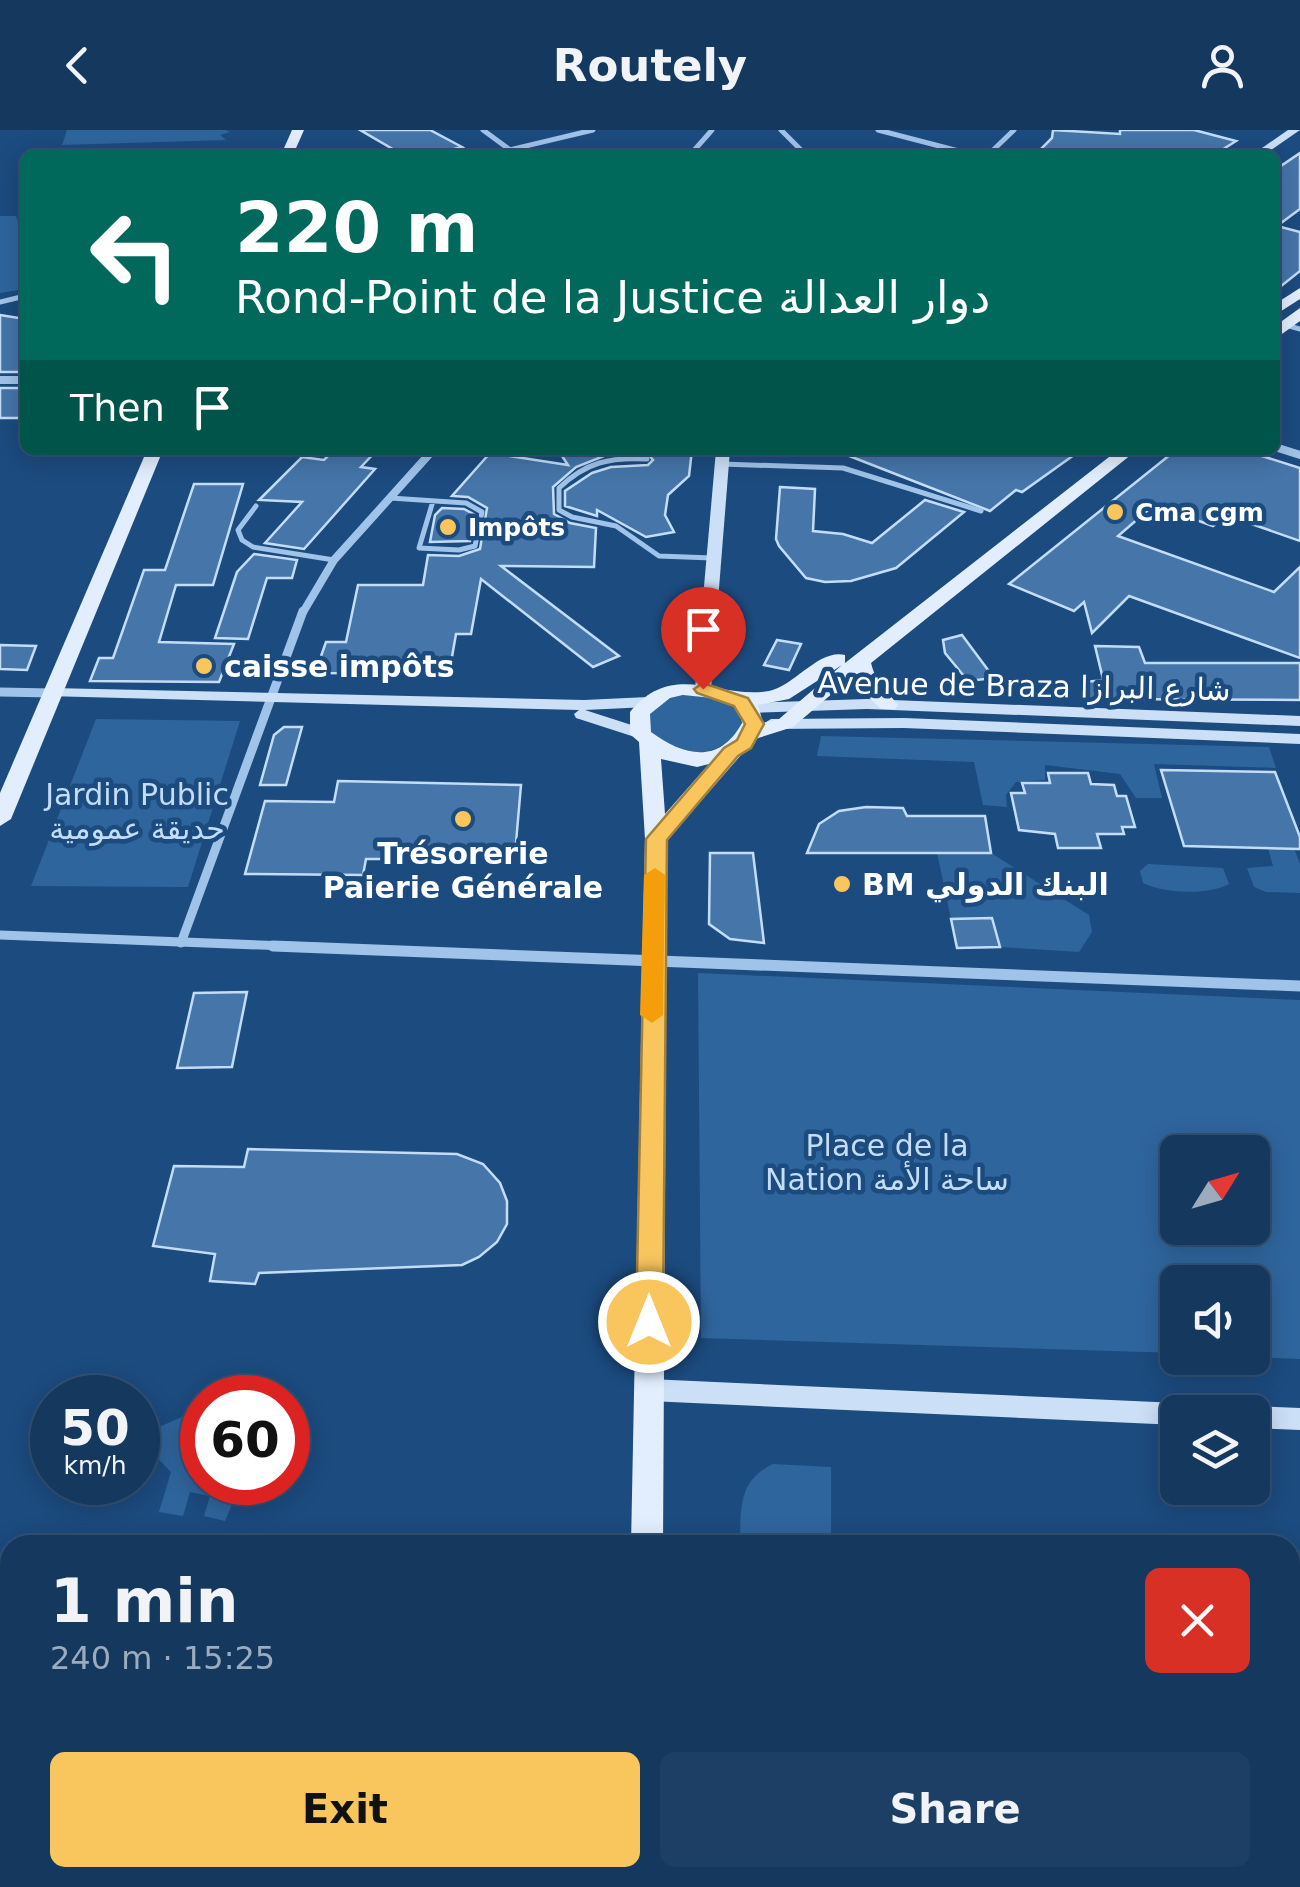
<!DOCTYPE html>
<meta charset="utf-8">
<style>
body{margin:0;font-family:"DejaVu Sans","Noto Naskh Arabic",sans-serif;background:#1e3f65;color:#f1f3f6;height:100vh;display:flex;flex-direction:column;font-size:38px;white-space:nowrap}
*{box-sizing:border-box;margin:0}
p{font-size:32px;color:#9dacbd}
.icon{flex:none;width:55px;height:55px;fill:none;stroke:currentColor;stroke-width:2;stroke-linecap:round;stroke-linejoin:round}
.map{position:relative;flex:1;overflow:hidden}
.side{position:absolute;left:0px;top:1405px;width:1300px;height:352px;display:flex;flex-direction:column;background:#15385f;border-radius:30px 30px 0 0;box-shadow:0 5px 25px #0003,0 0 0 2px #345274}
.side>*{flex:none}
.guide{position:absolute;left:20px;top:20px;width:1260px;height:305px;border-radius:15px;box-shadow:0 5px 25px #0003,0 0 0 2px #345274;background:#00695c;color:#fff;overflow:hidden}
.needle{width:65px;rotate:53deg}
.buttons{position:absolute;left:1160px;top:1005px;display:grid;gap:20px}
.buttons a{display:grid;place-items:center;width:110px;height:110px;border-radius:15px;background:#15385f;box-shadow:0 5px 25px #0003,0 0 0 2px #345274;font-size:50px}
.speed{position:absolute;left:30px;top:1245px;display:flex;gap:20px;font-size:50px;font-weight:700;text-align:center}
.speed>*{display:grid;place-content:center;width:130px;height:130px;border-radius:50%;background:#15385f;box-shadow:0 5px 25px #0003,0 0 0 2px #345274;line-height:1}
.speed small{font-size:25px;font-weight:400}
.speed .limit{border:15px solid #d22;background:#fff;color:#111}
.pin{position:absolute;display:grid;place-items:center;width:85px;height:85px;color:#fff;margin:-102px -42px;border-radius:50% 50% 50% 0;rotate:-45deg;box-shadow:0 0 10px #0007}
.pin .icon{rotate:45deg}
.me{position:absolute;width:110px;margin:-55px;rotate:0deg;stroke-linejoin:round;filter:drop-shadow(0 0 8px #0008)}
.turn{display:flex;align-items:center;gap:35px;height:210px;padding:0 50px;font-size:45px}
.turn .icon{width:130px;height:130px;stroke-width:2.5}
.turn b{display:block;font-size:70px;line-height:85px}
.then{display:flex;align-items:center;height:95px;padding:0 50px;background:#0003;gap:20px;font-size:38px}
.round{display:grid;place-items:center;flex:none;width:105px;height:105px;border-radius:15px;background:#1e3f65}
.head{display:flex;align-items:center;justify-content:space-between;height:170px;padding:0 50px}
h1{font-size:60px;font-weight:700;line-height:75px}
.button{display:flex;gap:20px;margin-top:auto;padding:20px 50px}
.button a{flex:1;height:115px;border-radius:15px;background:#f9c65d;color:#111;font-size:40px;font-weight:700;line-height:115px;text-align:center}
.button a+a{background:#1e3f65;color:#f1f3f6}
header{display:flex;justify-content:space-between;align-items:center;height:130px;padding:0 50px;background:#15385f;font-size:45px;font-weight:700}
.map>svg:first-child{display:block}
</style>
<header><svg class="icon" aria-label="back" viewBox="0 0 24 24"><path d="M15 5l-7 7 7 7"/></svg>Routely<svg class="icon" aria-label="person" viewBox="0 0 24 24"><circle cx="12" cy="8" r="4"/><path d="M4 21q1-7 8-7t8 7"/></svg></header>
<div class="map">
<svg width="1300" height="1757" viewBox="0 0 1300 1757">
<rect width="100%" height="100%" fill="#1c4b7f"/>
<g fill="#2f659d" fill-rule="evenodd">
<polygon points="67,0 226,0 230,2 220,5 226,10 62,15"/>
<polygon points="0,86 16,86 25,113 25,159 0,163"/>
<path d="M685 565C709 567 744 569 741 601 706 634 684 624 647 601L649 582 670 568Z"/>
<polygon points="96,589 240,591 188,757 31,756"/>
<polygon points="821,606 1269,617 1276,638 1154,634 1162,668 1136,668 1120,644 1045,635 1045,650 1016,652 1006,665 1007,677 983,675 974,632 817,626"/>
<polygon points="1268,718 1294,718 1300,734 1300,763 1266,762 1254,757 1247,738 1273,736"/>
<polygon points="937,723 991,723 1089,785 1092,802 1079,822 1000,817 992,788 951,789"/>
<path d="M1148 734 1223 738 1229 754C1209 765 1165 764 1143 753L1140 741Z"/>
<path d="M698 843 1300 870V1229L1253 1227 1252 1152H1178L1177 1223 701 1208ZM1178 1022H1252V1098H1178Z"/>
<polygon points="202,1278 202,1352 241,1353 225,1391 204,1386 210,1366 190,1362 183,1386 159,1382 171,1342 144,1314 157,1298"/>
<path d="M773 1334 831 1337V1415H740C741 1380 737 1351 773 1334Z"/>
</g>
<g fill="#4575a9" stroke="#c4ddf7" stroke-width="2.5">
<polygon points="360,0 430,0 462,17 431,25 403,25"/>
<polygon points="1053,0 1120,4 1120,0 1194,0 1236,11 1214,25 1035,25 1052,8"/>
<polygon points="1300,23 1300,79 1277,96 1300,102 1300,141 1275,161 1275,40"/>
<polygon points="0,185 25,189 25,242 0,242"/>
<rect x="0" y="258" width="25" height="30"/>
<polygon points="334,320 377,320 361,337 375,339 304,419 265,413 302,372 259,370 302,327 324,330"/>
<polygon points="558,320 692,320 689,346 668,365 665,385 674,402 646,407 597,380 597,386 565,376 565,361 592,343 611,337 648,335 653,330 647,323 609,324 576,337 553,357 554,384 570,393 596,398 594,437 501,436 619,526 593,537 481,449 471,504 456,504 449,544 315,543 326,512 346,512 358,455 423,455 428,425 459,426 480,419 487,378 468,367 452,366 490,323 568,335"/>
<polygon points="834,320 1081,320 1022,362 1016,360 990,381"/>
<polygon points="1176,320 1243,320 1300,338 1300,411 1226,385 1213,396 1154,375 1118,406 1274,462 1300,437 1300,528 1129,466 1092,503 1084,472 1074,481 1009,454"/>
<polygon points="194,354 243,354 213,455 176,455 159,512 234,514 219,552 90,551 99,528 113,528 144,440 165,440"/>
<polygon points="780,357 815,359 813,401 843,404 872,413 925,370 964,382 896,438 851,451 825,452 806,448 779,416 776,409"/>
<polygon points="442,378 464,379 475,385 470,411 430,412 435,385"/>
<polygon points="254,424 297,430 292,448 267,448 248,509 215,508 237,442"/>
<polygon points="962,505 994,548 968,551 945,523 943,510"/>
<polygon points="777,510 801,514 789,540 764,535"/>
<polygon points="0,515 36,516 27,540 0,539"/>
<polygon points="1095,516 1139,517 1145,533 1300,533 1300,570 1084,569 1083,552 1108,550 1103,549"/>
<polygon points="284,597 302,597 286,655 260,655 274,605"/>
<polygon points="1161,640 1275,642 1300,707 1300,719 1184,716"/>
<polygon points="1048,643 1088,643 1091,654 1114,655 1117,666 1126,666 1135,697 1122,697 1124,704 1097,704 1101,718 1058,718 1055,704 1019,700 1011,663 1025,663 1022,653 1050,653"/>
<polygon points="338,651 521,655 515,724 386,723 385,729 366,729 363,745 245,744 265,671 334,672"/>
<polygon points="866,677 903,678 907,686 985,686 991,723 807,723 819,694 839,681"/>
<polygon points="710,723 753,723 764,813 730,809 709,794"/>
<polygon points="992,788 1000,817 957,818 951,789"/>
<polygon points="247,862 232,937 177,938 194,863"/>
<polygon points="248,1019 457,1024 483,1034 500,1053 507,1071 507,1094 497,1112 479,1127 462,1135 259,1143 255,1154 210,1151 215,1124 153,1116 174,1036 244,1037"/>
</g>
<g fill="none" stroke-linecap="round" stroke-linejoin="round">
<g stroke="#a0c3e9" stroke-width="5">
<path d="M647 329C610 327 586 332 559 358V380L572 387 616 396 659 426 712 428"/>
<polyline points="722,334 843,338 981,381"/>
<polyline points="390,368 466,373 482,382 475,416 459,420 419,418 433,371"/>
<polyline points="256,376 238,400 242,410 253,417 334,430"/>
</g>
<g stroke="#a0c3e9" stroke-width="5">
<polyline points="483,0 517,25"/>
<polyline points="781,0 806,25"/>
<polyline points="878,0 974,25"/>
<polyline points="488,25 593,0"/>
<polyline points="690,25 712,0"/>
<polyline points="988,25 1014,0"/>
<polyline points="0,172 25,166"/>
<polyline points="1275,192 1300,199"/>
</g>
<g stroke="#a0c3e9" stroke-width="8">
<polyline points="0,250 25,250"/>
<polyline points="1275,317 1300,325"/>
<polyline points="302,484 334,430 433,320"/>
</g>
<g stroke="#a0c3e9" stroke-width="9">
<polyline points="0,562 52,563"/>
<polyline points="0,805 337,818"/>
<polyline points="181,813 303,481"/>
</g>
<polyline stroke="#a0c3e9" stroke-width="11" points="273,816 1300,856"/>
<polyline stroke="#a0c3e9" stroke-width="14" points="0,1536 10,1537"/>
<g fill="#cbdff7" fill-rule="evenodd">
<polygon points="1288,0 1300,0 1264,25 1252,25"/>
<polygon points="716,320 730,320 711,559 703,564 695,559"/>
<polygon points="52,558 584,570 648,567 656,572 648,577 585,580 647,600 649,604 641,609 576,588 574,584 579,580 46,566 46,560"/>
<polygon points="867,569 1300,586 1300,596 867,579 748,583 740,578 748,573"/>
<polygon points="904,588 1300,604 1300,614 904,598 771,599 763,594 771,589"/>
<polygon points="649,1249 1178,1273 1187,1276 1190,1282 1178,1282 1178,1295 649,1271 640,1268 637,1260 640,1252"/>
<polygon points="1252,1276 1300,1278 1300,1300 1252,1298 1252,1282 1242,1282"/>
</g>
<g fill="#e2eefe" fill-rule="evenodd">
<polygon points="292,0 304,0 293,25 281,25"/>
<polygon points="1300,158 1300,169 1275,185 1275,174"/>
<polygon points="1300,178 1300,191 1275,209 1275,196"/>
<polygon points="147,320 163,320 11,689 0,696 0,663"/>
<path d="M1118 320H1137L871 533C876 553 886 559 898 575L895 579H881L859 558 854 545 793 597 755 609 667 710 663 1415H631L645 709 639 612 630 604V582C674 529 718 570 769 561 795 556 818 519 845 525V533ZM842 535 779 589 763 593 758 575 789 569ZM683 565 722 569 739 579 742 593C719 635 684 626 651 602L650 584 670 568ZM661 629 697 637 709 634 665 684Z"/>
<rect x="624" y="1748" width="38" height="9"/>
</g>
</g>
<polygon fill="#f9c65d" stroke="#a2813c" stroke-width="2.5" points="703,553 748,568 764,594 751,618 738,626 667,710 663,1192 659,1200 649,1204 640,1200 636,1192 646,709 724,618 737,610 745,594 734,576 697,563 694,559"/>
<polygon fill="#f59e0b" points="655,738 665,745 663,885 652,893 640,885 644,745"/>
<g fill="#f9c65d" stroke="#1c4b7f" stroke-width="4">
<circle cx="1115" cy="382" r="10"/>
<circle cx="448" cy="397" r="10"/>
<circle cx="204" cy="536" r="10"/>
<circle cx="463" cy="689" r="10"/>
<circle cx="842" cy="754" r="10"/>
</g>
<g text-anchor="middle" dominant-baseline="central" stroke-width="9" stroke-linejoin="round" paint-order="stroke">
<g font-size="25" font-weight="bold" fill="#fff" stroke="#1c4b7f" text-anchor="start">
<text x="1135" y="382">Cma cgm</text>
<text x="468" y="397">Impôts</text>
</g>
<g font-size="30" font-weight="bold" fill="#fff" stroke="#1c4b7f" text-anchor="start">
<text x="224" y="536">caisse impôts</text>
<text x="463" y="723" text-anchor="middle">Trésorerie<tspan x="463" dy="34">Paierie Générale</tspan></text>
<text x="862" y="754">BM البنك الدولي</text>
</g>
<g font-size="30" fill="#fff" stroke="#1c4b7f">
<text transform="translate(1024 556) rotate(1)">Avenue de Braza شارع البرازا</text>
</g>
<g font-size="30" fill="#c4ddf7" stroke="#1c4b7f">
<text x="137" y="664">Jardin Public<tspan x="137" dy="34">حديقة عمومية</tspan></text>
<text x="887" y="1015">Place de la<tspan x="887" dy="34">Nation ساحة الأمة</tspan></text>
</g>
</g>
</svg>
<div class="buttons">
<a><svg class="needle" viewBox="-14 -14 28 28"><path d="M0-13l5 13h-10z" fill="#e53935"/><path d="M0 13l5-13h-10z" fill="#9dacbd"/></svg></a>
<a><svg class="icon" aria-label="sound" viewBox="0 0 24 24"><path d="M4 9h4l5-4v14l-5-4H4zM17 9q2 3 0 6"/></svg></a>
<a><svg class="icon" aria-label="layers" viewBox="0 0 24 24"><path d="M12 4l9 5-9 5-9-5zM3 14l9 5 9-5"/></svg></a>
</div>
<div class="speed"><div>50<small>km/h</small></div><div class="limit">60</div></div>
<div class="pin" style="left:703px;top:559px;background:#d93025"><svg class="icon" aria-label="arrive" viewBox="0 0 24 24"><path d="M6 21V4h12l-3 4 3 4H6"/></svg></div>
<svg class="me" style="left:649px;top:1192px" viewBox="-20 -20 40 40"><circle r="17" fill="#f9c65d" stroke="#fff" stroke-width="3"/><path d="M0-11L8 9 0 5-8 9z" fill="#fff"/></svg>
<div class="guide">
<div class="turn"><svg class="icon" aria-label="left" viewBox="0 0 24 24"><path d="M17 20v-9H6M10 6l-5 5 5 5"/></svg><div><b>220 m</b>Rond-Point de la Justice دوار العدالة</div></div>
<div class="then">Then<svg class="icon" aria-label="arrive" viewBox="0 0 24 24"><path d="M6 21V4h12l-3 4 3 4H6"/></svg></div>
</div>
<section class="side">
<div class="head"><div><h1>1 min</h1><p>240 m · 15:25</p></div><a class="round" style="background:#d93025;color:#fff"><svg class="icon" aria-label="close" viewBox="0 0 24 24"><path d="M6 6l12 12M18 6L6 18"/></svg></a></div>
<div class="button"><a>Exit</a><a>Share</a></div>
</section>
</div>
